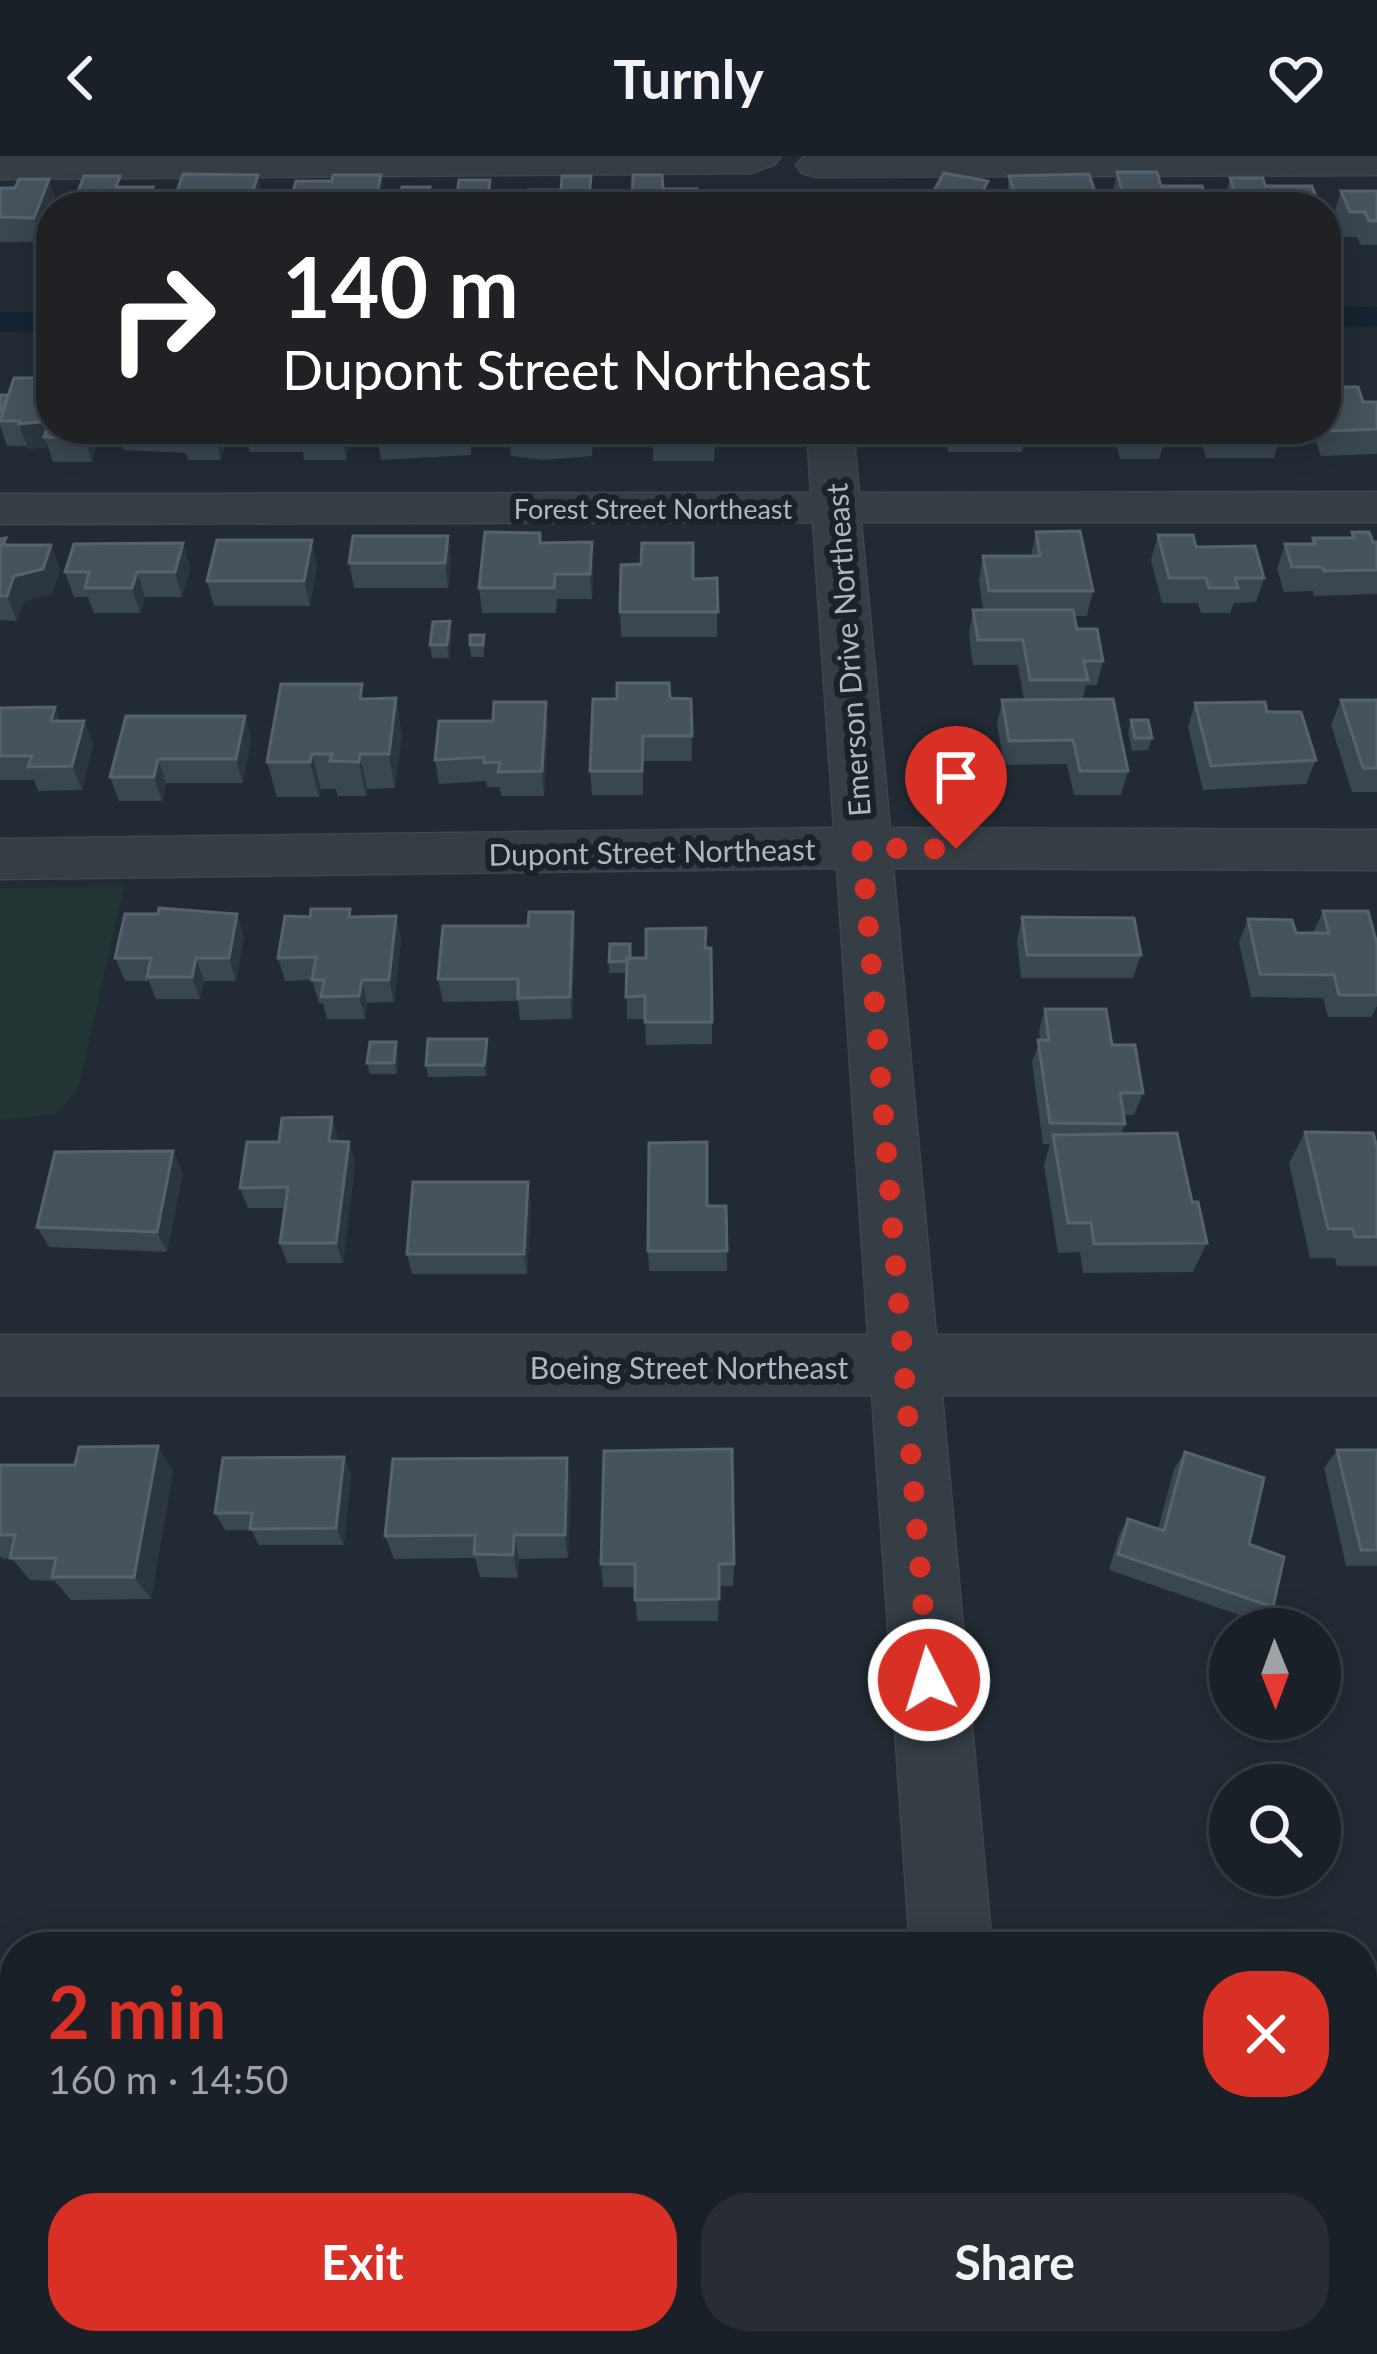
<!DOCTYPE html>
<meta charset="utf-8">
<style>
body{margin:0;font-family:Lato,sans-serif;background:#272d33;color:#f1f3f6;height:100vh;display:flex;flex-direction:column;font-size:45px;white-space:nowrap}
*{box-sizing:border-box;margin:0}
p{font-size:39px;color:#9fa3a7}
.icon{flex:none;width:66px;height:66px;fill:none;stroke:currentColor;stroke-width:2;stroke-linecap:round;stroke-linejoin:round}
.map{position:relative;flex:1;overflow:hidden}
.panel{position:absolute;left:0px;top:1776px;width:1377px;height:423px;display:flex;flex-direction:column;background:#1a2027;border-radius:48px 48px 0 0;box-shadow:0 6px 30px #0003,0 0 0 3px #383e44}
.panel>*{flex:none}
.guide{position:absolute;left:36px;top:36px;width:1305px;height:252px;border-radius:48px;box-shadow:0 6px 30px #0003,0 0 0 3px #383e44;background:#202124;color:#fff;overflow:hidden}
.needle{width:78px;rotate:179deg}
.controls{position:absolute;left:1209px;top:1452px;display:grid;gap:24px}
.controls a{display:grid;place-items:center;width:132px;height:132px;border-radius:50%;background:#1a2027;box-shadow:0 6px 30px #0003,0 0 0 3px #383e44;font-size:60px}
.pin{position:absolute;display:grid;place-items:center;width:102px;height:102px;color:#fff;margin:-123px -51px;border-radius:50% 50% 50% 0;rotate:-45deg;box-shadow:0 0 12px #0007}
.pin .icon{rotate:45deg}
.me{position:absolute;width:132px;margin:-66px;rotate:355deg;stroke-linejoin:round;filter:drop-shadow(0 0 9px #0008)}
.turn{display:flex;align-items:center;gap:42px;height:252px;padding:0 48px;font-size:54px}
.turn .icon{width:156px;height:156px;stroke-width:2.5}
.turn b{display:block;font-size:84px;line-height:102px}
.round{display:grid;place-items:center;flex:none;width:126px;height:126px;border-radius:48px;background:#272d33}
.overview{display:flex;align-items:center;justify-content:space-between;height:204px;padding:0 48px}
h1{font-size:72px;font-weight:700;line-height:90px;color:#d93025}
.action{display:flex;gap:24px;margin-top:auto;padding:24px 48px}
.action a{flex:1;height:138px;border-radius:48px;background:#d93025;color:#fff;font-size:48px;font-weight:700;line-height:138px;text-align:center}
.action a+a{background:#272d33;color:#f1f3f6}
header{display:flex;justify-content:space-between;align-items:center;height:156px;padding:0 48px;background:#1a2027;font-size:54px;font-weight:700}
.map>svg:first-child{display:block}
</style>
<header><svg class="icon" aria-label="back" viewBox="0 0 24 24"><path d="M15 5l-7 7 7 7"/></svg>Turnly<svg class="icon" aria-label="heart" viewBox="0 0 24 24"><path d="M12 20l-8-8c-3-5 5-10 8-4 3-6 11-1 8 4z"/></svg></header>
<div class="map">
<svg width="1377" height="2198" viewBox="0 0 1377 2198">
<rect width="100%" height="100%" fill="#222b34"/>
<polygon fill="#243535" points="124,731 78,933 56,958 0,964 0,732"/>
<g fill="none" stroke-linecap="round" stroke-linejoin="round">
<g fill="#172330" fill-rule="evenodd">
<rect x="1326" y="151" width="51" height="20"/>
<rect x="0" y="156" width="51" height="20"/>
</g>
<g stroke="#3e464e" stroke-width="3">
<g id="minor">
<polygon points="0,0 781,0 775,8 751,17 0,23"/>
<polygon points="805,0 1377,0 1377,19 816,21 802,17 796,9"/>
<polygon points="807,273 853,273 859,337 1377,336 1377,366 861,366 890,672 1377,674 1377,714 893,712 936,1179 1377,1179 1377,1239 942,1239 992,1791 910,1791 872,1239 0,1239 0,1179 868,1179 837,712 0,723 0,683 834,672 813,366 0,368 0,338 811,337"/>
<polygon points="937,2184 1029,2184 1030,2198 938,2198"/>
<polygon points="1269,2184 1361,2184 1364,2198 1272,2198"/>
</g>
</g>
<use href="#minor" fill="#353d45" fill-rule="evenodd"/>
</g>
<g fill="#3a4650">
<polygon points="1117,16 1161,30 1208,51 1114,51 1112,41"/>
<polygon points="183,18 262,43 260,51 178,51 175,41"/>
<polygon points="1009,20 1099,47 1098,51 1008,51 1006,45"/>
<polygon points="1230,22 1265,30 1320,51 1225,51 1224,46"/>
<polygon points="0,32 57,48 42,86 0,86"/>
<polygon points="1341,35 1377,35 1377,89 1361,89 1357,81 1342,81 1333,60"/>
<polygon points="1326,231 1363,246 1377,246 1377,298 1321,300 1311,273 1326,273"/>
<polygon points="0,239 100,273 92,306 53,306 48,291 28,293 26,290 7,290 0,269"/>
<polygon points="117,273 228,273 221,304 188,304 186,297 124,294"/>
<polygon points="245,273 351,273 346,304 304,304 303,296 250,296"/>
<polygon points="378,273 474,273 471,299 381,304 377,279"/>
<polygon points="509,273 593,273 592,300 544,304 511,300"/>
<polygon points="653,273 715,273 714,305 653,305"/>
<polygon points="946,273 1026,273 1022,296 948,296"/>
<polygon points="1057,273 1164,273 1166,278 1159,303 1120,303 1116,285 1059,285"/>
<polygon points="1198,273 1280,273 1281,277 1274,302 1206,302"/>
<polygon points="1036,376 1093,435 1087,460 1074,460 1077,473 1103,505 1097,529 1086,529 1083,543 1128,615 1121,639 1074,639 1067,608 1004,609 997,568 1002,544 1024,544 1018,509 973,509 969,479 973,454 983,454 979,425 983,400 1031,400"/>
<polygon points="1352,376 1377,386 1377,438 1314,440 1313,435 1284,436 1277,413 1285,388 1311,388 1313,382 1350,382"/>
<polygon points="1158,379 1196,391 1264,422 1256,446 1234,447 1230,457 1201,457 1198,447 1162,447 1151,404"/>
<polygon points="448,380 451,404 448,432 354,432 349,407"/>
<polygon points="0,383 9,389 51,389 60,414 52,438 24,445 17,465 0,464"/>
<polygon points="183,387 190,412 182,441 145,441 140,457 94,457 88,441 74,441 65,416"/>
<polygon points="541,387 593,411 592,443 557,443 556,457 482,457 479,432"/>
<polygon points="317,409 310,450 214,450 207,425"/>
<polygon points="717,422 717,481 621,481 620,456 693,423"/>
<polygon points="452,478 449,502 432,502 430,489"/>
<polygon points="484,479 484,501 471,501 470,489"/>
<polygon points="670,542 691,543 692,605 643,605 643,639 592,639 590,615"/>
<polygon points="365,543 402,578 395,632 367,633 366,640 338,640 336,633 321,633 319,641 277,641 267,606"/>
<polygon points="1341,544 1377,544 1377,636 1352,636 1331,569"/>
<polygon points="546,546 548,570 544,640 501,640 500,631 487,631 486,625 439,628 435,604 493,565"/>
<polygon points="1195,547 1267,556 1316,604 1306,628 1203,634 1188,571"/>
<polygon points="0,552 60,565 84,565 93,589 82,634 38,635 34,624 0,624"/>
<polygon points="245,560 251,584 243,627 166,627 162,645 119,645 110,621"/>
<polygon points="1131,564 1152,582 1148,594 1132,595 1128,576"/>
<polygon points="1323,755 1377,788 1377,850 1371,861 1328,861 1323,842 1251,841 1239,786 1248,763 1296,777 1313,777"/>
<polygon points="237,758 244,781 236,825 204,825 200,843 156,843 149,825 125,825 115,802"/>
<polygon points="396,760 401,783 394,846 367,847 365,863 327,863 323,847 319,847 312,824 285,825 278,802 351,761"/>
<polygon points="1022,761 1141,799 1133,822 1021,822 1017,784"/>
<polygon points="575,779 572,863 520,864 518,845 443,846 438,823"/>
<polygon points="705,792 712,866 712,888 646,889 645,863 627,863 627,817 609,817 609,806"/>
<polygon points="1045,853 1112,889 1143,937 1134,959 1123,959 1125,968 1121,978 1192,1046 1207,1087 1193,1116 1083,1117 1080,1096 1058,1097 1044,1009 1050,988 1043,988 1032,906 1040,884 1039,875"/>
<polygon points="487,883 488,894 486,920 428,921 426,909"/>
<polygon points="396,886 398,898 397,918 370,918 367,907"/>
<polygon points="332,961 338,985 349,986 355,1007 343,1107 287,1107 280,1087 285,1052 248,1052 240,1032 279,986"/>
<polygon points="1305,976 1377,991 1377,1110 1337,1110 1335,1102 1310,1102 1289,1007"/>
<polygon points="173,995 183,1016 167,1096 49,1091 37,1071"/>
<polygon points="531,1047 527,1118 412,1118 407,1098"/>
<polygon points="707,1050 727,1095 727,1115 649,1115 648,1095"/>
<polygon points="1337,1294 1377,1294 1377,1410 1346,1410 1324,1312"/>
<polygon points="1185,1296 1249,1388 1273,1451 1260,1466 1109,1414 1119,1379 1128,1363 1158,1373 1174,1313"/>
<polygon points="344,1301 351,1318 344,1389 259,1389 251,1374 225,1374 215,1357"/>
<polygon points="0,1309 173,1315 151,1443 71,1444 55,1425 30,1424 11,1402 3,1403 0,1400"/>
<polygon points="571,1327 568,1402 519,1403 518,1422 480,1421 475,1402 394,1403 385,1380"/>
<polygon points="601,1408 734,1408 733,1430 719,1430 718,1465 637,1465 635,1431 603,1431"/>
</g>
<g fill="#2b363f">
<polygon points="258,19 262,43 260,51 254,51 251,41"/>
<polygon points="381,19 385,43 383,51 374,51"/>
<polygon points="49,23 57,48 56,51 51,51 51,62 42,86 34,62"/>
<polygon points="490,24 492,51 487,51"/>
<polygon points="988,25 984,51 974,51"/>
<polygon points="153,31 158,51 147,51"/>
<polygon points="50,265 44,281 48,291 28,293 19,268"/>
<polygon points="86,273 100,273 92,306 84,281"/>
<polygon points="216,273 228,273 221,304 214,279"/>
<polygon points="342,273 351,273 346,304 341,279"/>
<polygon points="474,273 471,299 468,274"/>
<polygon points="448,380 451,404 448,432 445,407"/>
<polygon points="312,384 317,409 310,450 304,425"/>
<polygon points="592,386 593,411 592,443 590,418"/>
<polygon points="183,387 190,412 182,441 175,416"/>
<polygon points="51,389 60,414 52,438 24,445 17,465 7,440 14,420"/>
<polygon points="137,416 145,441 140,457 132,432"/>
<polygon points="450,465 452,478 449,502 447,489"/>
<polygon points="396,542 402,578 395,632 389,598"/>
<polygon points="546,546 548,570 544,640 542,615"/>
<polygon points="55,551 65,576 51,565"/>
<polygon points="245,560 251,584 243,627 236,603"/>
<polygon points="84,565 93,589 82,634 72,610"/>
<polygon points="312,598 321,633 319,641 310,606"/>
<polygon points="360,598 367,633 366,640 359,606"/>
<polygon points="158,603 166,627 162,645 154,621"/>
<polygon points="573,756 575,779 572,863 570,841"/>
<polygon points="237,758 244,781 236,825 229,802"/>
<polygon points="396,760 401,783 394,846 389,824"/>
<polygon points="196,802 204,825 200,843 192,821"/>
<polygon points="362,824 367,847 365,863 359,840"/>
<polygon points="487,883 488,894 486,920 484,909"/>
<polygon points="396,886 398,898 397,918 394,907"/>
<polygon points="332,961 338,982 335,1007 329,985"/>
<polygon points="349,986 355,1007 343,1107 336,1087"/>
<polygon points="173,995 183,1016 167,1096 157,1076"/>
<polygon points="528,1026 531,1047 527,1118 524,1098"/>
<polygon points="158,1290 173,1315 151,1443 134,1421"/>
<polygon points="344,1301 351,1318 344,1389 336,1372"/>
<polygon points="567,1302 571,1327 568,1402 565,1379"/>
<polygon points="514,1379 519,1403 518,1422 513,1399"/>
</g>
<g fill="#46525c" stroke="#57626c" stroke-width="3">
<polygon points="1117,16 1157,16 1161,30 1202,30 1208,51 1126,51"/>
<polygon points="944,17 988,25 974,51 911,51 916,43 928,45"/>
<polygon points="183,18 258,19 251,41 232,41 230,47 195,47 196,41 175,41"/>
<polygon points="1089,18 1099,47 1039,48 1036,38 1015,39 1009,20"/>
<polygon points="333,19 381,19 374,51 289,51 296,25 332,25"/>
<polygon points="633,19 662,19 663,33 697,33 697,51 632,51"/>
<polygon points="84,20 120,20 116,31 153,31 147,50 72,51"/>
<polygon points="562,20 591,20 588,51 526,51 528,34 561,34"/>
<polygon points="1230,22 1263,22 1265,30 1312,30 1320,51 1239,51"/>
<polygon points="19,23 49,23 34,62 0,61 0,32 15,32"/>
<polygon points="459,24 490,24 487,51 398,51 402,31 430,31 429,40 457,39"/>
<polygon points="1341,35 1377,35 1377,65 1369,65 1365,56 1350,56"/>
<polygon points="14,222 51,222 51,273 86,273 84,281 44,281 50,265 19,268 20,265 0,265"/>
<polygon points="1326,231 1358,231 1363,246 1377,246 1377,273 1329,275 1326,266"/>
<polygon points="0,239 8,239 2,255 0,255"/>
<polygon points="183,273 216,273 214,279 181,279"/>
<polygon points="300,273 342,273 341,279 299,279"/>
<polygon points="378,273 468,273 377,279"/>
<polygon points="509,273 590,273 590,276 542,279 509,275"/>
<rect x="653" y="273" width="62" height="7"/>
<polygon points="1125,273 1164,273 1166,278 1126,278"/>
<polygon points="1212,273 1280,273 1281,277 1213,277"/>
<polygon points="1080,375 1093,435 989,435 983,400 1040,400 1036,376"/>
<polygon points="485,376 540,377 540,387 592,386 590,418 555,418 554,432 479,432"/>
<polygon points="1352,376 1369,376 1373,386 1377,386 1377,414 1324,415 1322,411 1292,411 1285,388 1315,388 1313,382 1354,382"/>
<polygon points="1158,379 1193,379 1196,391 1255,390 1264,422 1235,422 1238,432 1209,432 1206,422 1169,422"/>
<polygon points="353,380 448,380 445,407 349,407"/>
<polygon points="6,382 3,389 51,389 43,413 14,420 7,440 0,440 0,383"/>
<polygon points="217,384 312,384 304,425 207,425"/>
<polygon points="183,387 175,416 137,416 132,432 85,432 89,416 65,416 74,388"/>
<polygon points="642,387 693,387 693,423 717,422 718,456 620,456 621,409 641,408"/>
<polygon points="973,454 1073,454 1077,473 1097,473 1103,505 1084,505 1088,524 1030,524 1023,484 978,484"/>
<polygon points="450,465 447,489 430,489 433,466"/>
<polygon points="470,479 484,479 483,489 470,489"/>
<polygon points="617,527 669,527 670,542 691,543 692,580 643,580 642,615 590,615 593,543 617,543"/>
<polygon points="281,528 362,528 360,543 396,542 389,598 360,598 359,606 330,605 332,598 312,598 310,606 267,606"/>
<polygon points="1113,543 1128,615 1080,615 1073,584 1009,585 1002,544"/>
<polygon points="1341,544 1377,544 1377,612 1363,612"/>
<polygon points="494,546 546,546 542,615 498,616 500,606 484,607 484,601 435,604 439,565 493,565"/>
<polygon points="1265,546 1267,556 1301,556 1316,604 1211,610 1195,547"/>
<polygon points="55,551 51,565 84,565 72,610 28,611 32,600 0,600 0,552"/>
<polygon points="126,560 245,560 236,603 158,603 154,621 110,621"/>
<polygon points="1131,564 1148,564 1152,582 1135,582"/>
<polygon points="159,752 237,758 229,802 196,802 192,821 147,821 151,802 115,802 125,758 158,758"/>
<polygon points="311,753 350,753 349,761 396,760 389,824 362,824 359,840 321,841 324,824 312,824 316,801 278,802 285,760 310,761"/>
<polygon points="1323,755 1368,755 1377,788 1377,839 1339,839 1334,819 1260,818 1248,763 1292,764 1296,777 1329,777"/>
<polygon points="529,756 573,756 570,841 518,842 518,823 438,823 443,770 528,770"/>
<polygon points="1022,761 1134,762 1141,799 1027,799"/>
<polygon points="706,772 705,792 711,792 712,866 645,866 645,840 626,841 627,802 646,802 646,773"/>
<polygon points="610,788 630,788 630,802 627,802 627,805 609,806"/>
<polygon points="1045,853 1106,853 1112,889 1135,889 1143,937 1120,937 1125,968 1050,967 1038,884 1049,884"/>
<polygon points="428,883 487,883 484,909 426,909"/>
<polygon points="370,886 396,886 394,907 367,907"/>
<polygon points="332,961 329,985 349,986 336,1087 280,1087 288,1031 240,1032 247,986 279,986 282,962"/>
<polygon points="1305,976 1373,977 1377,991 1377,1081 1355,1081 1353,1073 1328,1073"/>
<polygon points="1177,977 1192,1046 1198,1046 1207,1087 1094,1088 1091,1067 1068,1067 1053,979"/>
<polygon points="707,986 707,1050 726,1050 727,1095 648,1095 649,987"/>
<polygon points="173,995 157,1076 37,1071 55,996"/>
<polygon points="413,1026 528,1026 524,1098 407,1098"/>
<polygon points="158,1290 134,1421 52,1421 56,1402 10,1402 15,1379 0,1379 0,1309 75,1309 79,1291"/>
<polygon points="732,1293 734,1408 719,1408 719,1443 635,1444 635,1408 601,1408 604,1295"/>
<polygon points="1337,1294 1377,1294 1377,1394 1361,1394"/>
<polygon points="1185,1296 1264,1322 1249,1388 1284,1401 1273,1451 1118,1398 1128,1363 1164,1375"/>
<polygon points="344,1301 336,1372 250,1373 252,1357 215,1357 223,1302"/>
<polygon points="567,1302 565,1379 514,1379 513,1399 474,1398 475,1379 385,1380 393,1303"/>
<polygon points="30,2184 649,2184 649,2198 28,2198"/>
</g>
<g fill="none" stroke-linecap="round" stroke-linejoin="round">
<polyline stroke="#d93025" stroke-width="21" stroke-dasharray="0 37.8" points="929,1524 862,692 956,693"/>
</g>
<g text-anchor="middle" dominant-baseline="central" stroke-width="12" stroke-linejoin="round" paint-order="stroke">
<g font-size="27" fill="#afb8c1" stroke="#1b2229">
<text x="653" y="352">Forest Street Northeast</text>
</g>
<g font-size="30" fill="#afb8c1" stroke="#1b2229">
<text transform="translate(847 494) rotate(-94)">Emerson Drive Northeast</text>
<text transform="translate(652 695) rotate(-1)">Dupont Street Northeast</text>
<text x="689" y="1211">Boeing Street Northeast</text>
</g>
</g>
</svg>
<div class="controls">
<a><svg class="needle" viewBox="-14 -14 28 28"><path d="M0-13l5 13h-10z" fill="#e53935"/><path d="M0 13l5-13h-10z" fill="#9fa3a7"/></svg></a>
<a><svg class="icon" aria-label="search" viewBox="0 0 24 24"><circle cx="10" cy="10" r="6"/><path d="M15 15l6 6"/></svg></a>
</div>
<div class="pin" style="left:956px;top:693px;background:#d93025"><svg class="icon" aria-label="arrive" viewBox="0 0 24 24"><path d="M6 21V4h12l-3 4 3 4H6"/></svg></div>
<svg class="me" style="left:929px;top:1524px" viewBox="-20 -20 40 40"><circle r="17" fill="#d93025" stroke="#fff" stroke-width="3"/><path d="M0-11L8 9 0 5-8 9z" fill="#fff"/></svg>
<div class="guide">
<div class="turn"><svg class="icon" aria-label="right" viewBox="0 0 24 24"><path d="M7 20v-9h11M14 6l5 5-5 5"/></svg><div><b>140 m</b>Dupont Street Northeast</div></div>
</div>
<section class="panel">
<div class="overview"><div><h1>2 min</h1><p>160 m · 14:50</p></div><a class="round" style="background:#d93025;color:#fff"><svg class="icon" aria-label="close" viewBox="0 0 24 24"><path d="M6 6l12 12M18 6L6 18"/></svg></a></div>
<div class="action"><a>Exit</a><a>Share</a></div>
</section>
</div>
